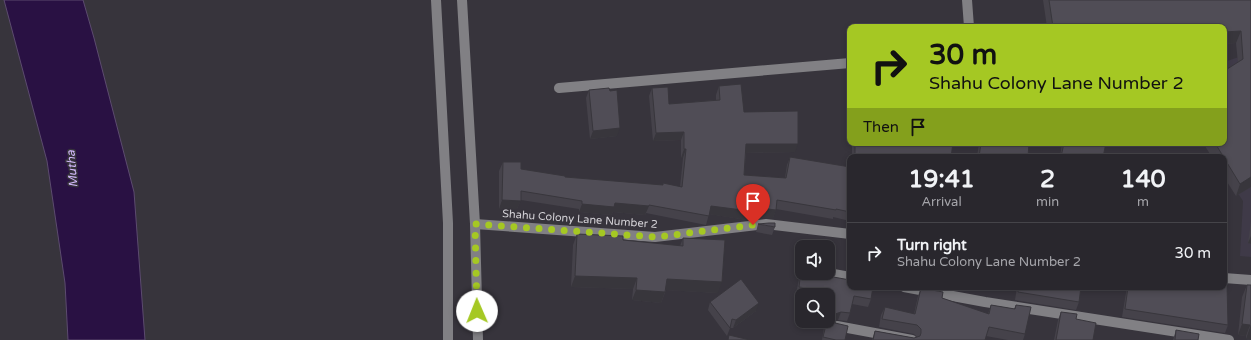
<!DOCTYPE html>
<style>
body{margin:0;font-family:"Varela Round",sans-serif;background:#353339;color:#f1f3f6;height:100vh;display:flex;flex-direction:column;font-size:15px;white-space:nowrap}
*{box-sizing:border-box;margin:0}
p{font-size:13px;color:#a5a5aa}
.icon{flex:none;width:22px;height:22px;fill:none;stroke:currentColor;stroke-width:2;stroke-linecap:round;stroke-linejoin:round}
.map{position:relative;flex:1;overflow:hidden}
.panel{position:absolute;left:847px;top:154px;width:380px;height:136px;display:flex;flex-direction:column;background:#29272d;border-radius:8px;box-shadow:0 2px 6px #0003,0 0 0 1px #454449}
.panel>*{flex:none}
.hud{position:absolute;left:847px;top:24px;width:380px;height:122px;border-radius:8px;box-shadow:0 2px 6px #0003,0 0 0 1px #454449;background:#a5c823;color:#111;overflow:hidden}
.buttons{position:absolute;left:795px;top:240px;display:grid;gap:8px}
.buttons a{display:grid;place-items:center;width:40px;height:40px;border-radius:8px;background:#29272d;box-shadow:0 2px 6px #0003,0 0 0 1px #454449;font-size:20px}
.pin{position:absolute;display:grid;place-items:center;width:34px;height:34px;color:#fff;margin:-41px -17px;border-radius:50% 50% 50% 0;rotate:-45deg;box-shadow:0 0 4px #0007}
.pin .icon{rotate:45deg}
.me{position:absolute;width:44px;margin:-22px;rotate:359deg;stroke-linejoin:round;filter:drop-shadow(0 0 3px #0008)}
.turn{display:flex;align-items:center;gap:14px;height:84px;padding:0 16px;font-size:18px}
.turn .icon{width:52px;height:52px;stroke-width:2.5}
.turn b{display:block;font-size:28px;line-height:34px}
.then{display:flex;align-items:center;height:38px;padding:0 16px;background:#0003;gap:8px;font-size:15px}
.eta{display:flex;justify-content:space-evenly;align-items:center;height:68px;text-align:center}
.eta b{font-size:24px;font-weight:800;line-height:28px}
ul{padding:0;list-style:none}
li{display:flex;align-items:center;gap:12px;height:60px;padding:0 16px;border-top:1px solid #454449}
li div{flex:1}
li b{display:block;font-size:15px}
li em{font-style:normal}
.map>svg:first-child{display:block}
</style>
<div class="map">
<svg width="1251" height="340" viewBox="0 0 1251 340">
<rect width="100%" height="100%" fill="#37343c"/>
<polygon fill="#3f3a48" points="1251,53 1251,257 1240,256 1243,201 1224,172 1224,62"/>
<polygon fill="#291143" stroke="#5c4b6f" points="4,0 83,0 94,38 134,192 145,340 68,340 65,283 47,161"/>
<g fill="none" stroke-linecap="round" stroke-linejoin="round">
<g stroke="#818084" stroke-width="10">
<polyline points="436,0 448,223 448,340"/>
<polyline points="462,0 475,224 478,340"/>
<polyline points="967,0 969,27"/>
<polyline points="559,88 850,63"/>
<polyline points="475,224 655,237 766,224 850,234"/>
<polyline points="828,273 850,277"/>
<polyline points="1224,278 1251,280"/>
<polyline points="904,287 985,302 1229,340"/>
<polyline points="837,326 912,340"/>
</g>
</g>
<g fill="#45424a">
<polygon points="1043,0 1251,0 1251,187 1236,196 1224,177 1224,157 1212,157 1203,143 1224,143 1238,63 1236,43 1224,44 1224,27 1047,27"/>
<polygon points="719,86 744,112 795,152 746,153 744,175 785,178 787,165 790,157 850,167 850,221 833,217 833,219 776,209 773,218 765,218 747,220 709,214 706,225 646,213 645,215 613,212 611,215 579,212 579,209 521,200 517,209 499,209 499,171 503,162 521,169 565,177 680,187 683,158 681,158 681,140 653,141 649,96 652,88 669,104 716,100 716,95"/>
<polygon points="589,90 610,91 617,136 590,139 586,98"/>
<polygon points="852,143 953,143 951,157 852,157"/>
<polygon points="979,143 1029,143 1028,157 977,157"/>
<polygon points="1062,143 1106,143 1103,157 1060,157"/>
<polygon points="1251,221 1251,244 1248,243"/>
<polygon points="758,224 775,227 772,235 756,232"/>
<polygon points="577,234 680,246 683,238 718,293 666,290 661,303 632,300 633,289 571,287 573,245"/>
<polygon points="801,271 871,299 868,307 852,304 850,313 847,321 838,320 835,321 845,340 822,340 825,321 828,321 828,309 830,300 828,300 828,295 802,295 796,294 799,279"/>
<polygon points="1247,285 1251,285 1251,340 1246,339 1246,336 1238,335 1242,297"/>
<polygon points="1017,287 1081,287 1079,302 1076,310 1015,300"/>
<polygon points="1127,287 1224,287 1228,325 1225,333 1122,317"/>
<polygon points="921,288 942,298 988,314 991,305 1014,309 1016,305 1025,334 1023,340 1008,340 986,336 985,340 872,340 875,331 914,338 917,337 914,334 879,327 881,315 885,307 914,314 918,296"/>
<polygon points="710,302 756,311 733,328 730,328 727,336 708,310"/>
<polygon points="1061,312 1076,319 1093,340 1054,340 1058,320"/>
<polygon points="1176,330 1198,340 1173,340"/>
</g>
<g fill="#38363c">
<polygon points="1132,25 1132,27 1099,27"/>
<polygon points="1241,31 1236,43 1224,44 1224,32"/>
<polygon points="620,128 617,136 590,139 593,131"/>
<polygon points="684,132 681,140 653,141 656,133"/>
<polygon points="746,144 798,144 795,152 743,153"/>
<polygon points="684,149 686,149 683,158 681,158"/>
<polygon points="1251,177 1251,187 1236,196 1240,184"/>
<polygon points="502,200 521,201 517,209 499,209"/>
<polygon points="615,203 649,206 645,215 613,212 611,215 579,212 582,204"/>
<polygon points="711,206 768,209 776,210 773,218 765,218 747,220 708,214"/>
<polygon points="1251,236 1251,244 1248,243"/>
<polygon points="1224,245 1226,245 1224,252"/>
<polygon points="575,276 637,278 633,289 571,287"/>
<polygon points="667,279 722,282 718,293 663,290"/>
<polygon points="636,290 665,292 661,303 632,300"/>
<polygon points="759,303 756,311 733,328 736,320"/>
<polygon points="841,312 838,320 832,322 835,314"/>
<polygon points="1242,324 1250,325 1246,336 1238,335"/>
<polygon points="1250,327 1251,327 1251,340 1246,339"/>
</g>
<g fill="#504d56" stroke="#38363c">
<polygon points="1049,0 1251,0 1251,177 1240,184 1215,143 1224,143 1224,71 1243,59 1241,31 1224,32 1224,27 1133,27 1132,25 1099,27 1053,27"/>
<polygon points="741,84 744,112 798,111 798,144 746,144 744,175 786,178 790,157 850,167 850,212 836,209 836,210 777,200 776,210 768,209 750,211 711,206 709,216 649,205 649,206 615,203 614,207 582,204 582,201 521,191 521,201 502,200 503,162 521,162 521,169 565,176 565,177 663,185 663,183 682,187 686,149 684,149 684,132 656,133 652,88 668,87 669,104 720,100 719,86"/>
<polygon points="609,88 610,91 617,90 620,128 593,131 589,90"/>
<polygon points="855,143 953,143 951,157 855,157"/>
<polygon points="981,143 1029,143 1028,157 979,157"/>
<polygon points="1064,143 1106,143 1103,157 1061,157"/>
<polygon points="1162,155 1177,157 1162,157"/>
<polygon points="1224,210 1225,210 1226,245 1224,245"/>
<polygon points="769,223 775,223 775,227 758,224"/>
<polygon points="577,234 623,236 623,240 683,246 683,238 725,240 722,282 667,279 665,292 636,290 637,278 575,276"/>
<polygon points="801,271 802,271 802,273 811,273 850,280 850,287 873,287 871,299 854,296 850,313 841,312 835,314 833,317 835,323 848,326 845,340 836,340 823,337 827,321 828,321 828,315 833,292 799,287"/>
<polygon points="741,279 759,303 736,320 732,319 730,328 710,302"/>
<polygon points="1224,284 1227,284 1228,325 1125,309 1128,287 1224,287"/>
<polygon points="1247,285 1251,285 1251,327 1250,327 1250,325 1242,324"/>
<polygon points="1018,287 1081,287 1079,302 1018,292"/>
<polygon points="921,288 943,292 942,298 989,314 991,305 1015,309 1016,305 1031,307 1025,334 989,327 985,340 873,340 875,331 914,338 920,336 921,333 921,329 917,325 882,319 885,307 915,314"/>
<polygon points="1061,312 1077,314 1076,319 1096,323 1093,340 1056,340"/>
<polygon points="1176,330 1199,334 1198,340 1175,340"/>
<polygon points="729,335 750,340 728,340"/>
</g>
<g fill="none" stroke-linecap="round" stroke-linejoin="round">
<polyline stroke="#a5c823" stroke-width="7" stroke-dasharray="0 12.6" points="477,311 475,224 656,237 753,225"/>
</g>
<g text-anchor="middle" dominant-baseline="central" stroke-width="3" stroke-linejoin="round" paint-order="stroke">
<g font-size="11" fill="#d3d1d6" stroke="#37343c">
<text transform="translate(580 219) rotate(4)">Shahu Colony Lane Number 2</text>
</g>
<g font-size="12" font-style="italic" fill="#d4bafd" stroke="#37343c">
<text transform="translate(72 169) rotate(-95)">Mutha</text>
</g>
</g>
</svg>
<div class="buttons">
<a><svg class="icon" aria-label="sound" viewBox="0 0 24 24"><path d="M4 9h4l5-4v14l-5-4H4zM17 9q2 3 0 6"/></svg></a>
<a><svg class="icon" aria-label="search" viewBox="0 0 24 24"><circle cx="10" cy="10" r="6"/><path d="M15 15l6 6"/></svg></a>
</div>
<div class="pin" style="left:753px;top:225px;background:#d93025"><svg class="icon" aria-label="arrive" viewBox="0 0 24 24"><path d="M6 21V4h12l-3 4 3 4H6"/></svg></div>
<svg class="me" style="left:477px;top:311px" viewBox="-20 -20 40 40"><circle r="19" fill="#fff"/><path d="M0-13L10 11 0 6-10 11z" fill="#a5c823"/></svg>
<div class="hud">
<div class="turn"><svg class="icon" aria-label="right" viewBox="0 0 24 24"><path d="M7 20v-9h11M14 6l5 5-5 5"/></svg><div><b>30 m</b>Shahu Colony Lane Number 2</div></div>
<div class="then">Then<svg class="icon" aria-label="arrive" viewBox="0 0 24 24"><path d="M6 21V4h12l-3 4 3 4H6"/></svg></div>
</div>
<section class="panel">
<div class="eta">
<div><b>19:41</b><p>Arrival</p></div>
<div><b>2</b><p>min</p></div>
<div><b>140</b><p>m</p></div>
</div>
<ul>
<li><svg class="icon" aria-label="right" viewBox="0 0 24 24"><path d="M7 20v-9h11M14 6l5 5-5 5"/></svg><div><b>Turn right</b><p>Shahu Colony Lane Number 2</p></div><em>30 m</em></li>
</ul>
</section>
</div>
